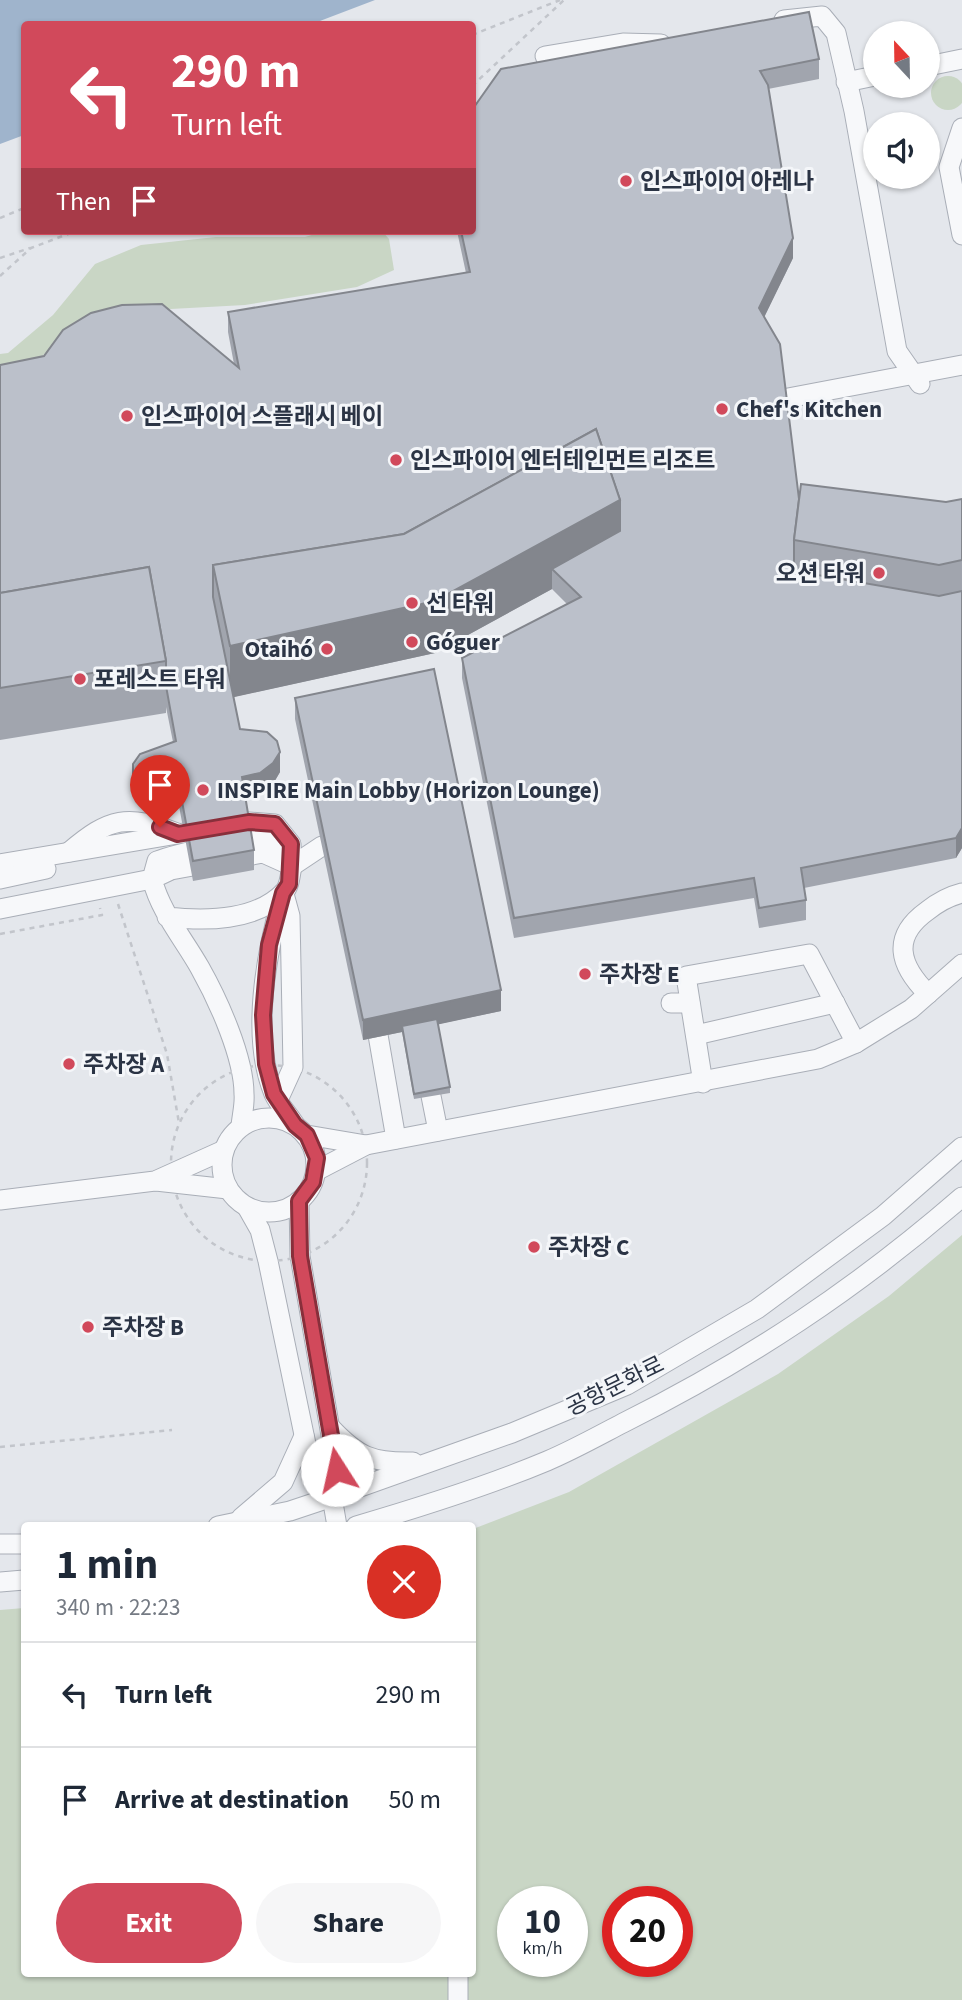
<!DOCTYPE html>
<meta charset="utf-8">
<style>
body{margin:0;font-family:"Source Sans 3","Noto Sans KR",sans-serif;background:#f6f6f7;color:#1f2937;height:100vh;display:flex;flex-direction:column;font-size:26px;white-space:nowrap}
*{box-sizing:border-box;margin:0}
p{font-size:23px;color:#747a83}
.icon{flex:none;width:38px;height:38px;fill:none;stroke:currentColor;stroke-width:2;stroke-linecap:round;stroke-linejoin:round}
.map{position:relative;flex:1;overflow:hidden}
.drawer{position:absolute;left:21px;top:1522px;width:455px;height:455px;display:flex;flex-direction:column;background:#fff;border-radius:7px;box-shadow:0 2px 5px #0004}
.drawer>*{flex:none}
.top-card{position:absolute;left:21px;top:21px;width:455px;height:214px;border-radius:7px;box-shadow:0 2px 5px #0004;background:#d1495b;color:#fff;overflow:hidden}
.needle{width:46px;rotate:338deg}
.tools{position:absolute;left:863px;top:21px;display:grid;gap:14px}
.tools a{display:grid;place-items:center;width:77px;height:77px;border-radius:50%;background:#fff;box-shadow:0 2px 5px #0004;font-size:35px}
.speed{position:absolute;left:497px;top:1886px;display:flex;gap:14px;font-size:35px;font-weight:700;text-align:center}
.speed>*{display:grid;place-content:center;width:91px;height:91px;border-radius:50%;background:#fff;box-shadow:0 2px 5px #0004;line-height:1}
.speed small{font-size:18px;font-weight:400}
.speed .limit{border:10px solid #d22;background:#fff;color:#111}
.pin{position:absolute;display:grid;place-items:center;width:60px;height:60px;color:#fff;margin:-72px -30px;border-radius:50% 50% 50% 0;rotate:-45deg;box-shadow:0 0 7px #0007}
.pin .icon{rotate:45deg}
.me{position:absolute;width:77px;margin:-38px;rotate:350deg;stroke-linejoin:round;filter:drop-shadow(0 0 5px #0008)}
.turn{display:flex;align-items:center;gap:24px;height:147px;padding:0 35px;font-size:32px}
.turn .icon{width:91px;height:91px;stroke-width:2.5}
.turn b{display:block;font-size:49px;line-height:60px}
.then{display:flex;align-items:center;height:66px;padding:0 35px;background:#0003;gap:14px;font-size:26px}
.round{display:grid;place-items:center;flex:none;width:74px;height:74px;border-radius:37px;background:#f6f6f7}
.headline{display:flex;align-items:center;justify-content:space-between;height:119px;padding:0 35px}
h1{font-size:42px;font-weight:700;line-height:52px}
.cta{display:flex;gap:14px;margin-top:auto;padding:14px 35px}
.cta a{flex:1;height:80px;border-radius:42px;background:#d1495b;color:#fff;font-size:28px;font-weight:700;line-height:80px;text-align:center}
.cta a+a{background:#f6f6f7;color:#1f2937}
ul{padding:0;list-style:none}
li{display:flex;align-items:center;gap:21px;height:105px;padding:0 35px;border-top:2px solid #e0e1e3}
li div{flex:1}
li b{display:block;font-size:26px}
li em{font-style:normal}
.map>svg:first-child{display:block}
</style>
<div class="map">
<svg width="962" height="2000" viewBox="0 0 962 2000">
<rect width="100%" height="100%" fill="#e4e7ec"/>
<g fill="#c9d6c5" fill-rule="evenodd">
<circle cx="948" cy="93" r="17"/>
<polygon points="325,231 382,231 389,239 394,270 357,287 245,305 152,310 59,341 32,365 0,377 0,354 8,353 53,315 95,264 141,245 216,237 305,237"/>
<path d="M962 1235V2000H0V1610L24 1608V1974H472L473 1529 569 1492 778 1374 889 1296ZM513 1902H572V1962H513ZM618 1902H677V1962H618Z"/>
</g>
<polygon fill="#9fb4cc" points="0,0 375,0 312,24 24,24 24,135 0,144"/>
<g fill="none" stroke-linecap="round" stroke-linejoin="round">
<g stroke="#a9aeb7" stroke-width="21">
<g id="minor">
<polyline points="784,20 822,16 836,33 854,111 897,351 920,384"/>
<polyline points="545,56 623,43 661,44"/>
<polyline points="928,66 962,59"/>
<polyline points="846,82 875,76"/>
<polyline points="962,128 949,167 962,235"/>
<polyline points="788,398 962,365"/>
<path d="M69 852C110 817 127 814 177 833"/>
<polyline points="0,864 249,822 275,824 291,844 292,866"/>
<polyline points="292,866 322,846"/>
<polyline points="0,879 46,869"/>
<path d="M283 893C267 950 250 1036 274 1094 279 1105 289 1115 295 1125"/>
<path d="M0 909 152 879 157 861C173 855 250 836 265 838 278 841 283 849 288 859"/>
<path d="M167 917C204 921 255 922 284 892 290 886 290 875 292 866L263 853 171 870 152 879C161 913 183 938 200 968 218 1000 244 1057 244 1094 245 1104 242 1115 241 1126"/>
<path d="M928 994C899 965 891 937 927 911 937 903 950 896 962 893"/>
<polyline points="671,1003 690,1003"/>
<polyline points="378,1035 396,1139"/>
<polyline points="696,1035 835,1003"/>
<polyline points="703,1083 686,976 809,954 856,1043"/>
<polyline points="431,1096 438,1131"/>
<polyline points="278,1100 293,1067 290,916 284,894"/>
<circle cx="269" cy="1165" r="47"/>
<polyline points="307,1135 366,1145"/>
<polyline points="316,1171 366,1145 818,1059 856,1043 911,1009 962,964"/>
<polyline points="156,1181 228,1189"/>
<polyline points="0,1200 155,1181 224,1150"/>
<polyline points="299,1201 300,1256 337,1470 332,1497 337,1526"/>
<polyline points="247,1207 260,1230 268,1261 313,1478 332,1497"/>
<path d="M330 1427C358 1457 372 1463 413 1462"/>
<polyline points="241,1518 283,1482 304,1436"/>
<polyline points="218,1526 290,1511 332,1497 512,1433 627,1385 757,1309 883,1216 962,1147"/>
<path d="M356 1526C421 1507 485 1487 547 1461 573 1450 598 1436 623 1423 749 1360 856 1289 962 1197"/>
<polyline points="0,1544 24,1544"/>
<polyline points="0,1582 24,1580"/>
<polyline points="458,2000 458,1974"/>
</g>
</g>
<g stroke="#c2c5cb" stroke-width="2.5" stroke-dasharray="5 5" stroke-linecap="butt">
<polyline points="472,35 560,0"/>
<polyline points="472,86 564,0"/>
<polyline points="0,218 24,208"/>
<polyline points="0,258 30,248"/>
<polyline points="0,276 31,248 76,231"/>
<polyline points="118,904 167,1054 179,1123"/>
<polyline points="0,934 102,915 100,908"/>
<circle cx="269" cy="1163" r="98"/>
<polyline points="0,1447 172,1430"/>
</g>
<use href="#minor" stroke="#f7f8fa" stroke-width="19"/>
</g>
<g fill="#a1a5ae">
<polygon points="819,59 819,79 768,89 793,258 764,317 799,499 946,502 962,499 962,848 956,858 804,888 806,900 806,920 759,928 754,898 514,938 462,678 462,658 567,604 552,589 435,653 233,697 240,729 280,772 273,784 260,793 245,797 254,850 254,870 193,881 179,806 160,809 143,807 133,796 133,764 173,742 166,707 166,713 0,740 0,365 44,356 234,364 228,332 228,312 466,273 457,231 472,231 472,110"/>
<polygon points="295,698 501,1011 438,1024 450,1087 450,1093 414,1099 402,1032 363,1040 295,719"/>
</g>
<g fill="#83868d">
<polygon points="793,238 793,258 759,328 759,308"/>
<polygon points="620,500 620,552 552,569 552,589 435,653 230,698 230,646"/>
<polygon points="280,752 280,772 273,784 260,793 242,798 242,777"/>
<polygon points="962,828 962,848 956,858 956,838"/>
<polygon points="501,990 501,1011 403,1032 402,1026 402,1032 363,1040 363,1020"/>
</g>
<g fill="#bbc0ca" stroke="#83868d" stroke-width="2">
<polygon points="809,12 819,59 760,71 768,85 793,238 759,308 780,344 799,499 794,540 794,571 939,596 962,591 962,828 956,838 801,868 806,900 759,908 754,878 514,918 462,658 581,597 552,569 620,531 620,500 596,429 404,534 213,565 213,597 240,729 267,732 277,741 280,752 273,763 260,773 242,777 254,850 193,861 179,785 160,789 143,787 133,776 133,764 140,754 176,741 166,686 166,661 149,567 0,593 0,365 44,356 63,330 91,313 122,305 162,304 239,368 228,312 470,272 461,231 472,231 472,110 501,69"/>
<polygon points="596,429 620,500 435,601 230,646 213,565 404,534"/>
<polygon points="801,484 946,502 962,499 962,560 939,565 794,540"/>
<polygon points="149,567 166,661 0,688 0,593"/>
<polygon points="434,669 501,990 363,1020 295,698"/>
<polygon points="437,1019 450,1087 414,1094 402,1026"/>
</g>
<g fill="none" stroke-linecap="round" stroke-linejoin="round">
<g stroke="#882f3b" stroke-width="18">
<polyline id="route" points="160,827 178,834 249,822 275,824 291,844 289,884 283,893 269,945 263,1015 266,1064 274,1094 295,1125 307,1135 317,1158 313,1182 299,1201 300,1256 337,1470"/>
</g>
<use href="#route" stroke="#d1495b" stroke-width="12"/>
</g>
<g fill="#d1495b" stroke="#f4f6f9" stroke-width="2.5">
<circle cx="626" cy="181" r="7"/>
<circle cx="722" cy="409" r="7"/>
<circle cx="127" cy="416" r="7"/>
<circle cx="396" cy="460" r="7"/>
<circle cx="879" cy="573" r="7"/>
<circle cx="412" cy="603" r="7"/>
<circle cx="412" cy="642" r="7"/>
<circle cx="327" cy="649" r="7"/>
<circle cx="80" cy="679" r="7"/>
<circle cx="203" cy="790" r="7"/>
<circle cx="585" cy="974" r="7"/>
<circle cx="69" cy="1064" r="7"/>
<circle cx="534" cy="1247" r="7"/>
<circle cx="88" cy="1327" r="7"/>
</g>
<g text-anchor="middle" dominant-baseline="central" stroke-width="6" stroke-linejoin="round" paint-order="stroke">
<g font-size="23" font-weight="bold" fill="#2b3445" stroke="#f4f6f9" text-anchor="start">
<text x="640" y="181">인스파이어 아레나</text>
<text x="736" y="409">Chef's Kitchen</text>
<text x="141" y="416">인스파이어 스플래시 베이</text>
<text x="410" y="460">인스파이어 엔터테인먼트 리조트</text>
<text x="865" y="573" text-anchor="end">오션 타워</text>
<text x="426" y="603">선 타워</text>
<text x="426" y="642">Góguer</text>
<text x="313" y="649" text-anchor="end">Otaihó</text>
<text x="94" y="679">포레스트 타워</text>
<text x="217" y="790">INSPIRE Main Lobby (Horizon Lounge)</text>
<text x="599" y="974">주차장 E</text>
<text x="83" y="1064">주차장 A</text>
<text x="548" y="1247">주차장 C</text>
<text x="102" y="1327">주차장 B</text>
</g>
<g font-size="23" fill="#2b3445" stroke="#f4f6f9">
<text transform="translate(615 1386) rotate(-26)">공항문화로</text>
</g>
</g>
</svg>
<div class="tools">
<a><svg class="needle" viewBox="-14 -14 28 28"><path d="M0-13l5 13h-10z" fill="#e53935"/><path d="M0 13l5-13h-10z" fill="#747a83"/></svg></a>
<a><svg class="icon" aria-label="sound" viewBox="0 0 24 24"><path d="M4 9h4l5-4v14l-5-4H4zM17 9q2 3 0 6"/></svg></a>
</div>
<div class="speed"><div>10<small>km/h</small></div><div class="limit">20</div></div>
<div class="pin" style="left:160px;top:827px;background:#d93025"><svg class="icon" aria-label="arrive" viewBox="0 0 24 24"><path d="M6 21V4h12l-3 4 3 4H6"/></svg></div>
<svg class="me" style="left:337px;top:1470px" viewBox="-20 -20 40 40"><circle r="19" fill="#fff"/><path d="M0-13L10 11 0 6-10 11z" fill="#d1495b"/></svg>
<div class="top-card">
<div class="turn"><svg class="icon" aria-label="left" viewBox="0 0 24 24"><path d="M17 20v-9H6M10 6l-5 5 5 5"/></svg><div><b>290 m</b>Turn left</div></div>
<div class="then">Then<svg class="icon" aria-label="arrive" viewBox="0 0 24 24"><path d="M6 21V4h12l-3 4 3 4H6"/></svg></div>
</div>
<section class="drawer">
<div class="headline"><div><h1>1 min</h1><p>340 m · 22:23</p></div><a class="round" style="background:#d93025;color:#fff"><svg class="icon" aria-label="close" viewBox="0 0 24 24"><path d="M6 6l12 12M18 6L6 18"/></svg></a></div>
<ul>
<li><svg class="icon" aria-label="left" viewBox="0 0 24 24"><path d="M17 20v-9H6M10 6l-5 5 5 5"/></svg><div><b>Turn left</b></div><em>290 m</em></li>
<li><svg class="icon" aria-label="arrive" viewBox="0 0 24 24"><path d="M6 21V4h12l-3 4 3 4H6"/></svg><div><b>Arrive at destination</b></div><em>50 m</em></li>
</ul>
<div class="cta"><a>Exit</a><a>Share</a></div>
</section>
</div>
